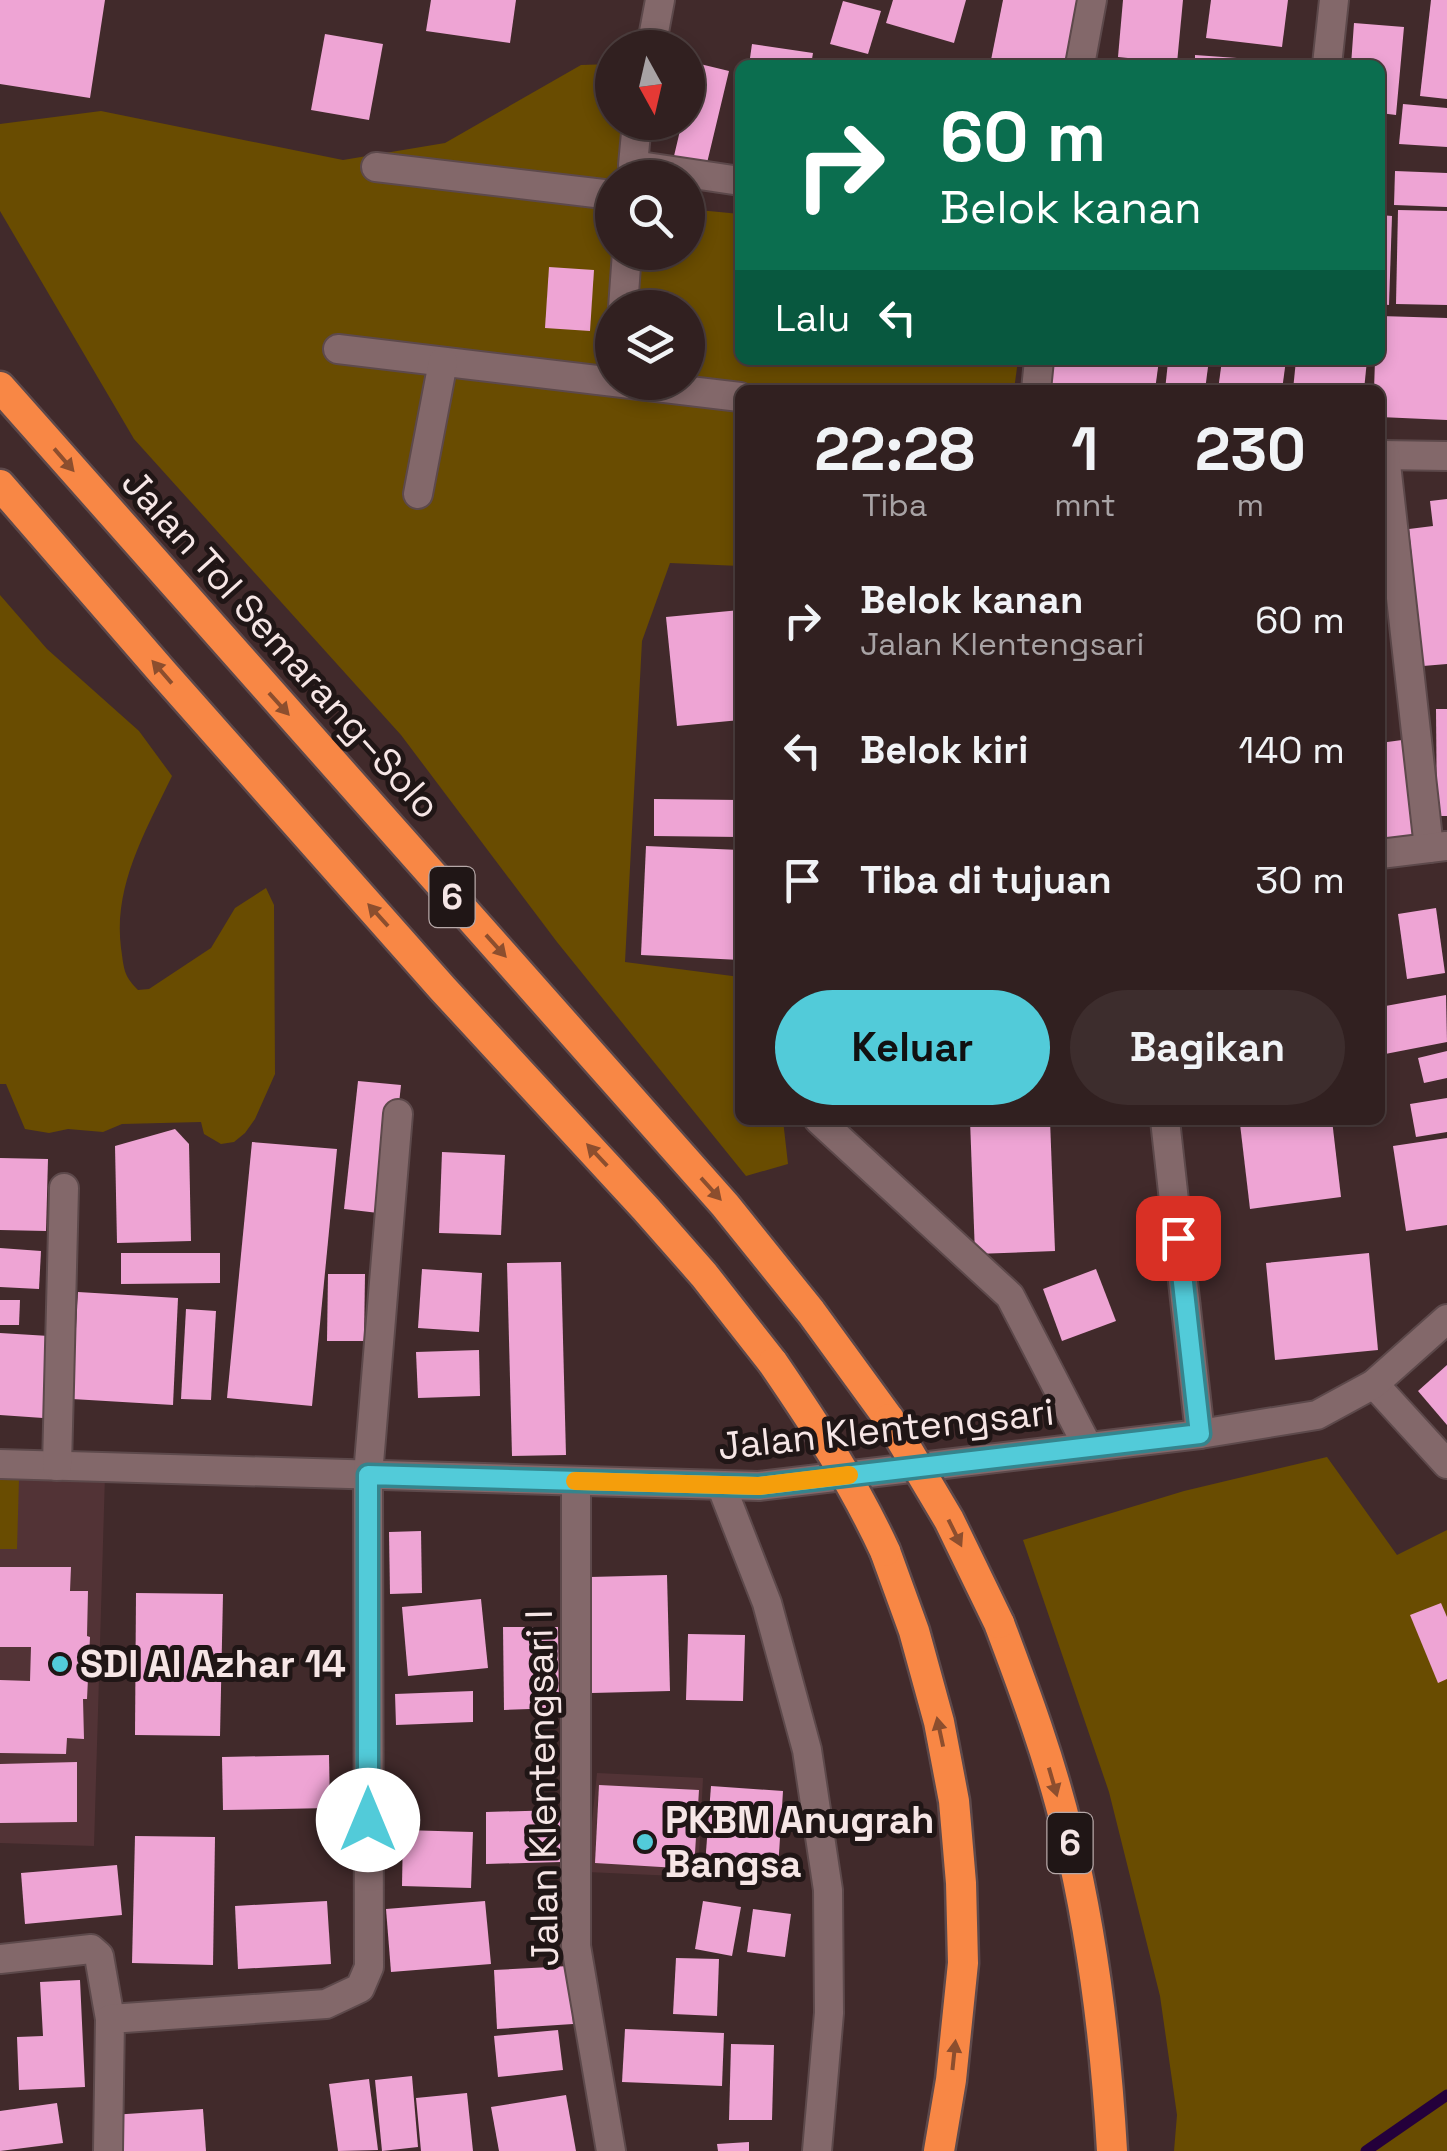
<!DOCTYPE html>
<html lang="id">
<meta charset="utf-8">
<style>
body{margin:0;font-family:"Space Grotesk",sans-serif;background:#3d2d2d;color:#f1f3f6;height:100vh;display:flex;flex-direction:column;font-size:38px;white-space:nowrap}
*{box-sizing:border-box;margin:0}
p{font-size:32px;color:#a8a3a5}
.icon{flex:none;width:55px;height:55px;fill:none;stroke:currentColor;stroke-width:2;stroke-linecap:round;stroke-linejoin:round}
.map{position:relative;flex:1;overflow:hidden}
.sheet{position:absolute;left:735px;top:385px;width:650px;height:740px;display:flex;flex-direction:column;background:#312020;border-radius:15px;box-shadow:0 5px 15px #0003,0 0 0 2px #4c3e3e}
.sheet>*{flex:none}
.guide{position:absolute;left:735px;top:60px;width:650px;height:305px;border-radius:15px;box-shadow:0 5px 15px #0003,0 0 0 2px #4c3e3e;background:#0b6e4f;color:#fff;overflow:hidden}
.needle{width:65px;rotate:172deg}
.buttons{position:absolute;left:595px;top:30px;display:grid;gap:20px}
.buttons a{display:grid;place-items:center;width:110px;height:110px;border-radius:50%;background:#312020;box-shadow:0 5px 15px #0003,0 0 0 2px #4c3e3e;font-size:50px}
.pin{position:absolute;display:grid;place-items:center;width:85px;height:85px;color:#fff;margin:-42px;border-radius:20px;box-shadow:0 5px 15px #0006}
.me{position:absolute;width:110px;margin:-55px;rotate:0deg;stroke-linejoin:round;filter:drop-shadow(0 0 8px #0008)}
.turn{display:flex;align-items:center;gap:35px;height:210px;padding:0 40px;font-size:45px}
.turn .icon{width:130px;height:130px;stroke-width:2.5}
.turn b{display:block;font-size:70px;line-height:85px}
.then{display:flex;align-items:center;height:95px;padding:0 40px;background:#0003;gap:20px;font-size:38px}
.eta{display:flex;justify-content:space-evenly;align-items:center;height:170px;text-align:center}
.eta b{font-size:60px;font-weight:800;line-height:70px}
.cta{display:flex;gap:20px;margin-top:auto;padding:20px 40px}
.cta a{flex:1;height:115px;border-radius:60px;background:#52cbd9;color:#111;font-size:40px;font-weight:800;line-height:115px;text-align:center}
.cta a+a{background:#3d2d2d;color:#f1f3f6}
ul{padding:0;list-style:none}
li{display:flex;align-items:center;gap:30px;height:130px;padding:0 40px}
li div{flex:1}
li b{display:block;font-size:38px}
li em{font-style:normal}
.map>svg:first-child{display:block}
</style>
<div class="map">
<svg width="1447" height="2151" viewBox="0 0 1447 2151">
<rect width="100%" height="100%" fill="#412a2b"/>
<g fill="#523336">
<polygon points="0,1473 105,1475 94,1846 0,1843"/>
<polygon points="597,1773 703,1778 698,1877 587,1872"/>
</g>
<g fill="#694c01" fill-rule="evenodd">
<path d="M612 64V122L642 123 637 177 612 178V252H688V209L740 214V360H1018L1014 390H740V566L670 563 642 641 625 962 740 977V1120H783L788 1164 746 1176 557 942 401 735 134 439 0 211V124L101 111 343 160 445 143 581 65ZM612 308H688V382H612Z"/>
<path d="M0 595 47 649 139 731 172 776C146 830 113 886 121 948 124 968 123 975 138 990L149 989 211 948 235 908 266 888 274 905 275 1074 255 1119 245 1133 234 1142 221 1144 204 1134 201 1122 122 1124 103 1132 68 1129 49 1133 25 1129 6 1084H0Z"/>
<polygon points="1327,1457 1397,1555 1447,1530 1447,2151 1174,2151 1177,2115 1160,1996 1109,1792 1023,1540 1184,1491"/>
<polygon points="0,1478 19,1479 17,1549 0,1549"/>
</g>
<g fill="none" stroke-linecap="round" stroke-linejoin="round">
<polyline stroke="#24003b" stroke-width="11" points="1366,2151 1447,2095"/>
</g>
<g fill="#eea4d4">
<polygon points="0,0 105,0 90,98 0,84"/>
<polygon points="431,0 516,0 510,43 426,31"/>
<polygon points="893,0 966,0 954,43 886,23"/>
<polygon points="1003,0 1087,0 1073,65 990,65"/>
<polygon points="1123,0 1183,0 1177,63 1118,57"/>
<polygon points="1211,0 1288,0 1282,47 1206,38"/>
<polygon points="1431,0 1447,0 1447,99 1420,96"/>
<polygon points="843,1 881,11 868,54 830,44"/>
<polygon points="1354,23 1404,27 1396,115 1380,113 1380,65 1351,65"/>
<polygon points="325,34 383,44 369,120 311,110"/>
<polygon points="752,44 813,53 811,65 749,65"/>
<polygon points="1195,55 1292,62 1291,65 1195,65"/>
<polygon points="696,63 729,71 707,163 674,156 682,122 688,122 688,97"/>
<polygon points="1403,104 1447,108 1447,147 1399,144"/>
<polygon points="1395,171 1447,173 1447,207 1394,205"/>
<polygon points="1398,210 1447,211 1447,305 1396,304"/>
<polygon points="1380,215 1392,216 1389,305 1380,304"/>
<polygon points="549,267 594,270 590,331 545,328"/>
<polygon points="1380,316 1447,318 1447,420 1380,417 1380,390 1374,390 1375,360 1380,360"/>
<polygon points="1049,360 1159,360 1155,390 1045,390"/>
<polygon points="1222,360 1286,360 1282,390 1218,390"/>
<polygon points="1296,360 1367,360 1364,390 1293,390"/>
<polygon points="1168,362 1208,367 1205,390 1165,390"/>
<polygon points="1447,499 1447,664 1423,666 1409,529 1433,526 1430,501"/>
<polygon points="740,610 740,720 677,726 666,617"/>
<polygon points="1436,709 1447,709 1447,816 1437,816"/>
<polygon points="1402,740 1417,834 1380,840 1380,743"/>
<polygon points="654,799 740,800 740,837 654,836"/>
<polygon points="646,846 740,850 740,960 641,955"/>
<polygon points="1436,908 1445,973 1407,979 1398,914"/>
<polygon points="1446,995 1447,1042 1380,1055 1380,1007"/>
<polygon points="1447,1051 1447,1078 1424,1083 1418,1058"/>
<polygon points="358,1081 401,1085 387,1214 344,1209"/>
<polygon points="1447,1098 1447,1132 1416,1137 1410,1104"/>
<polygon points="970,1120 1050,1120 1055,1251 975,1254"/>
<polygon points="1271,1120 1332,1120 1341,1197 1250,1209 1240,1124"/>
<polygon points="175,1129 189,1144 191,1241 117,1243 115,1146"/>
<polygon points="1447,1138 1447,1225 1406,1231 1393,1146"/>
<polygon points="252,1142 337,1149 312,1406 227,1398"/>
<polygon points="442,1152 505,1155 501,1235 439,1233"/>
<polygon points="0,1158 48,1159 46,1231 0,1230"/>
<polygon points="0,1248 41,1251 39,1289 0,1287"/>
<polygon points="121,1253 220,1253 220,1283 121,1284"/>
<polygon points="1369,1253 1378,1350 1275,1360 1266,1263"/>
<polygon points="561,1262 566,1455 512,1456 507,1263"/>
<polygon points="422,1269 482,1273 479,1332 418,1328"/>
<polygon points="1096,1269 1116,1321 1062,1341 1043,1289"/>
<polygon points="328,1274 365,1274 364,1341 327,1341"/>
<polygon points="78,1292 178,1298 173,1405 72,1399"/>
<polygon points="0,1300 20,1300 19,1325 0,1325"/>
<polygon points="186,1309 216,1311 211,1400 181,1399"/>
<polygon points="0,1333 49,1336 43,1418 0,1415"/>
<polygon points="479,1350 480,1396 418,1398 416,1352"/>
<polygon points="1447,1365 1447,1425 1418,1391"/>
<polygon points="421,1531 422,1593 390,1594 389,1532"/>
<polygon points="0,1567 71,1567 70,1591 88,1591 87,1636 90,1637 87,1699 83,1699 84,1739 67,1738 66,1754 0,1753 0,1680 30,1681 31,1647 0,1647"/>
<polygon points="667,1575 670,1691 592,1693 590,1577"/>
<polygon points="136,1593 223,1594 220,1736 135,1735"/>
<polygon points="481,1599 488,1668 408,1676 402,1607"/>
<polygon points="1441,1603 1447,1617 1447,1679 1438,1683 1410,1615"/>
<polygon points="503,1627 558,1627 559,1708 504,1710"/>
<polygon points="688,1634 745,1635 743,1701 686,1700"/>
<polygon points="473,1691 473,1722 396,1725 395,1694"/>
<polygon points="329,1755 330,1808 223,1810 222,1757"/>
<polygon points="77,1762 77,1822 0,1823 0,1764"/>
<polygon points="599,1785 699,1790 694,1869 595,1863"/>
<polygon points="711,1786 783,1791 778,1869 705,1865"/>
<polygon points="560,1810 561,1862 486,1864 486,1812"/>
<polygon points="403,1830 473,1832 471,1888 402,1886"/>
<polygon points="135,1836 215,1837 213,1965 132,1963"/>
<polygon points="117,1865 122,1915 25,1924 21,1873"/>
<polygon points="327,1901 331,1964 238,1969 235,1906"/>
<polygon points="485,1901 491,1964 391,1972 386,1909"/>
<polygon points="703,1901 741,1907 732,1956 695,1949"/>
<polygon points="753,1909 791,1914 785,1957 747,1952"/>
<polygon points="676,1958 719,1959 717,2016 673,2014"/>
<polygon points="569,1966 573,2024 497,2029 494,1970"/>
<polygon points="80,1980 85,2087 19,2090 17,2037 43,2036 40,1982"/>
<polygon points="625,2029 724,2033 722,2086 622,2082"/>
<polygon points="558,2030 563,2070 498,2077 494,2036"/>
<polygon points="731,2044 774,2045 772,2120 729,2120"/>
<polygon points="412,2076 418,2147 382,2151 375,2080"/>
<polygon points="369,2079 378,2150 338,2151 329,2084"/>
<polygon points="467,2093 473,2151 421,2151 416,2098"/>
<polygon points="566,2095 576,2151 499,2151 491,2107"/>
<polygon points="57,2103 63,2143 0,2151 0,2111"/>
<polygon points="203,2109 206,2151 113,2151 111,2115"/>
<polygon points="749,2142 749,2151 718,2151 717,2144"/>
</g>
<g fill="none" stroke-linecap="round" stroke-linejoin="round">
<g stroke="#5d494b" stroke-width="32">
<g id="minor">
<polyline points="651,48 660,0"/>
<polyline points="1080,65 1092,0"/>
<polyline points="1327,65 1334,0"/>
<polyline points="637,122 633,165 740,181"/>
<polyline points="376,167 612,195"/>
<polyline points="623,308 627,252"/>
<polyline points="338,349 740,397"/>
<polyline points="1036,390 1039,360"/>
<polyline points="1380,455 1447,456"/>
<polyline points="1385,455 1429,848"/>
<polyline points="418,494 443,362"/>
<polyline points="1380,854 1446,846"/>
<polyline points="819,1120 1010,1296 1088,1447"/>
<polyline points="1165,1120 1200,1434"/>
<polyline points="1374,1384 1447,1464"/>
<polyline points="0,1464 759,1486 1200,1434 1317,1415 1374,1384 1447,1319"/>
<polyline points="57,1466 64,1188"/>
<polyline points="576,1481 576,1946 611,2151"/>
<polyline points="721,1485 767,1603 807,1750 828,1890 829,2013 817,2151"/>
<polyline points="0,1959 91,1949 99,1956 110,2019"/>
<polyline points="108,2151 110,2019 326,2004 360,1988 369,1967 368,1475 398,1114"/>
</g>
</g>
<g stroke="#5d494b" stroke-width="35">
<g id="motorway">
<polyline points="0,387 725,1205 811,1312 889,1419"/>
<polyline points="0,485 164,674 443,989 646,1209 704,1275 773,1363"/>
<polyline points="885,1551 914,1631 939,1722 954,1801 961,1883 963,1963 951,2080 939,2151"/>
<path d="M999 1623C1025 1692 1051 1762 1068 1834 1093 1938 1106 2044 1112 2151"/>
</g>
</g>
<use href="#minor" stroke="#83686a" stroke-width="28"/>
<use href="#motorway" stroke="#f88745" stroke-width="30"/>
<g stroke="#5d494b" stroke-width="35" stroke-linecap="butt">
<g id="motorway-bridge">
<path d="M773 1363C816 1426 853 1482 885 1551"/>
<polyline points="889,1419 949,1520 999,1623"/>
</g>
</g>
<use href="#motorway-bridge" stroke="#f88745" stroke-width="30"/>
</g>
<defs><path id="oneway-solid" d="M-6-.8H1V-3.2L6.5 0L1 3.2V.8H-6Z" transform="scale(2.5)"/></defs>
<g fill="#8c4e2e">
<use href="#oneway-solid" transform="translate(64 460) rotate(49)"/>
<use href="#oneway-solid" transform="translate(162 672) rotate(-131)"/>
<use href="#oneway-solid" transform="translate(279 704) rotate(48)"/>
<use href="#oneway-solid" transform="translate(378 915) rotate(-132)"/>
<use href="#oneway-solid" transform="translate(496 946) rotate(48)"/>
<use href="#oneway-solid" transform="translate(597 1155) rotate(-133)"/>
<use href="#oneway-solid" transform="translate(711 1189) rotate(48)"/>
<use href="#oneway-solid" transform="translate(955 1533) rotate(64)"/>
<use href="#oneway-solid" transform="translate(940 1732) rotate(-102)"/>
<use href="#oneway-solid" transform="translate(1053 1782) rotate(74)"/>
<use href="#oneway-solid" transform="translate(954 2055) rotate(-84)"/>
</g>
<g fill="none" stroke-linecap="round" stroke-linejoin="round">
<g stroke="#35848d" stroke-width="25">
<polyline id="route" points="368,1820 368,1475 759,1486 1200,1434 1178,1238"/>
</g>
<use href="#route" stroke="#52cbd9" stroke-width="18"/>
<polyline stroke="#f59e0b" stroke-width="18" points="575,1481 759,1486 849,1475"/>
</g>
<g fill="#52cbd9" stroke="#201616" stroke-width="4">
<circle cx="60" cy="1664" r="10"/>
<circle cx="645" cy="1842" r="10"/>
</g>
<g text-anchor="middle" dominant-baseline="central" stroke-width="10" stroke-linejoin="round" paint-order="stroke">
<g fill="#201616" stroke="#b6a8a8" stroke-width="2.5">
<rect x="429.5" y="867" width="45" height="60" rx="8"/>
<rect x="1047.5" y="1813" width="45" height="60" rx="8"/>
</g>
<g font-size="35" font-weight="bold" fill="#f6e6e6">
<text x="452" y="897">6</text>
<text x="1070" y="1843">6</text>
</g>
<g font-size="38" fill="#f6e6e6" stroke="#201616">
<text transform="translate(281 644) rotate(48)">Jalan Tol Semarang–Solo</text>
<text transform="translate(886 1429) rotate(-6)">Jalan Klentengsari</text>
<text transform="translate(542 1788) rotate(-91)">Jalan Klentengsari I</text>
</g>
<g font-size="38" font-weight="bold" fill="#f6e6e6" stroke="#201616" text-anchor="start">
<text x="80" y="1664">SDI Al Azhar 14</text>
<text x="665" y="1820">PKBM Anugrah<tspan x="665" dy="44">Bangsa</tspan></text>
</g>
</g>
</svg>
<div class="buttons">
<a><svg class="needle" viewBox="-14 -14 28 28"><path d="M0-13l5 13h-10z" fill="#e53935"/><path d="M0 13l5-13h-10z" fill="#a8a3a5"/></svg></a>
<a><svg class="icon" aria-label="search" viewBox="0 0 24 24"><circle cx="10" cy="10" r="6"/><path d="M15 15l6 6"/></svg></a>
<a><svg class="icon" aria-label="layers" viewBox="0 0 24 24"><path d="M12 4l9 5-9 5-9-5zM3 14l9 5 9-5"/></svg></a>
</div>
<div class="pin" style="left:1178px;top:1238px;background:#d93025"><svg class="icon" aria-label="arrive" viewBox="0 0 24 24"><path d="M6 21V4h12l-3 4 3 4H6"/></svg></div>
<svg class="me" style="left:368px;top:1820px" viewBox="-20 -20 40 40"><circle r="19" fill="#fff"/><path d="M0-13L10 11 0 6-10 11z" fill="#52cbd9"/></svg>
<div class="guide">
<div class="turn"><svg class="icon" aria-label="right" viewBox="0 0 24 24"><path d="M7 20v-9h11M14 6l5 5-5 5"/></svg><div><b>60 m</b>Belok kanan</div></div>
<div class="then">Lalu<svg class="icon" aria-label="left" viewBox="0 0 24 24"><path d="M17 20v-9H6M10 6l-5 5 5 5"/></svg></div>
</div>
<section class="sheet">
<div class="eta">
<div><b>22:28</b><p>Tiba</p></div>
<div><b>1</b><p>mnt</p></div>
<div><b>230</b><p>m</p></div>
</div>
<ul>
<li><svg class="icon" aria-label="right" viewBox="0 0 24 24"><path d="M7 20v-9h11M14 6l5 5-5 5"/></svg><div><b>Belok kanan</b><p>Jalan Klentengsari</p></div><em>60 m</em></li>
<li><svg class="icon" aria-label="left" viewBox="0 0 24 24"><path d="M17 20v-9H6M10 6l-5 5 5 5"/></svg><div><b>Belok kiri</b></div><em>140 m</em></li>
<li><svg class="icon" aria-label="arrive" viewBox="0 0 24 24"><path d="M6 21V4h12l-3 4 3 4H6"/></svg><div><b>Tiba di tujuan</b></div><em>30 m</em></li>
</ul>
<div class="cta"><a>Keluar</a><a>Bagikan</a></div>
</section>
</div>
